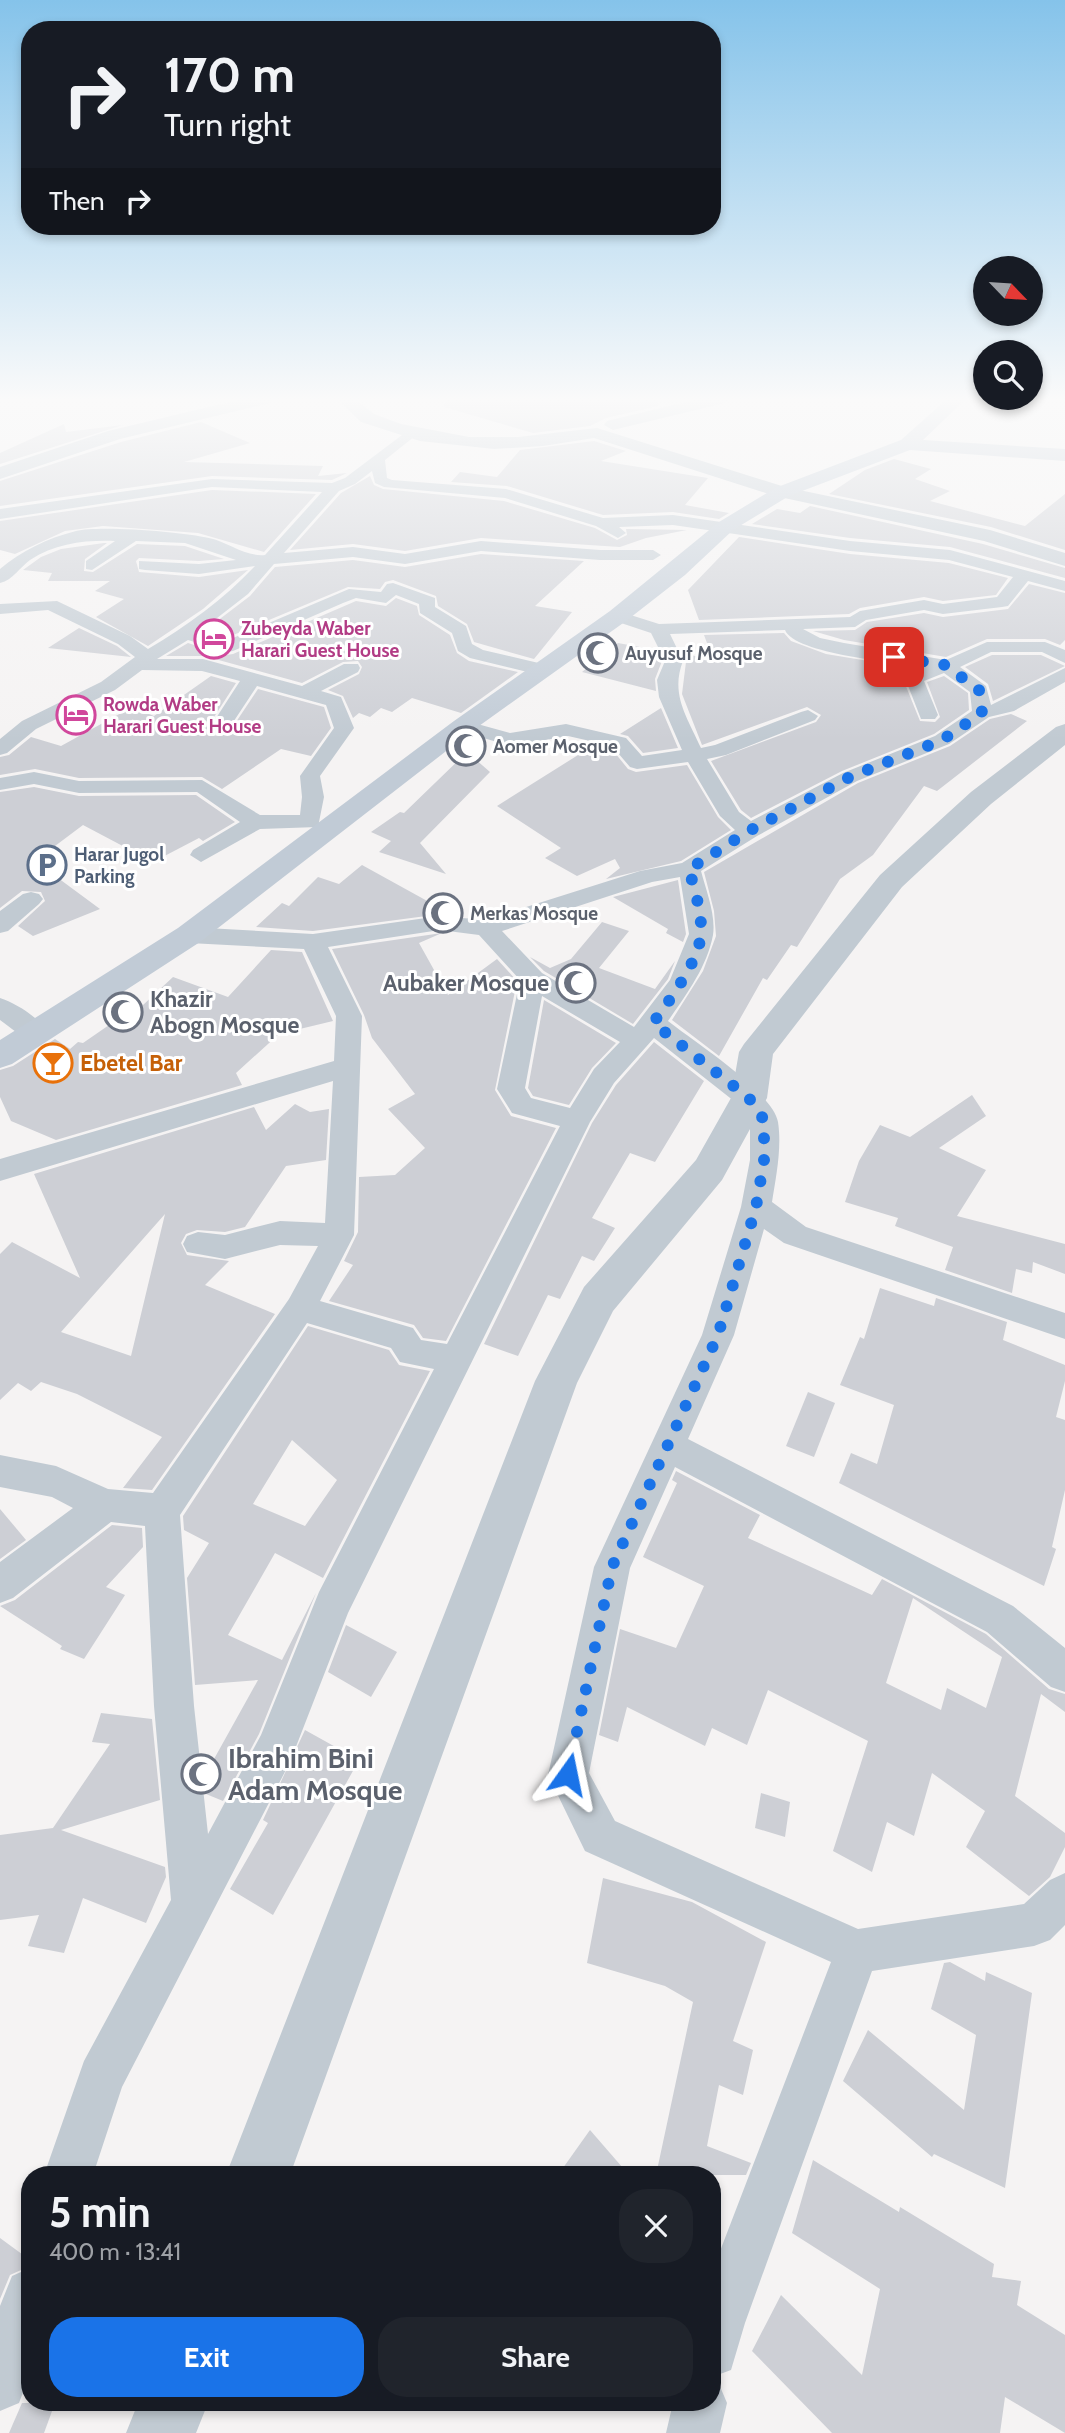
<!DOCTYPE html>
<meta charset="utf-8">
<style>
body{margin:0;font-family:Cabin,sans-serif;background:#20242c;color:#f1f3f6;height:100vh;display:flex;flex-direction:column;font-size:26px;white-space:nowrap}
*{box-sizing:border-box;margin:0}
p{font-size:23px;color:#9ea1a6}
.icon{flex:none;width:38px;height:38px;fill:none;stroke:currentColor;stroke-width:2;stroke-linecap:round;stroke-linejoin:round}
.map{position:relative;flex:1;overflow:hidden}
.panel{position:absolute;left:21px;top:2166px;width:700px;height:245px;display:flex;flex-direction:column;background:#171b24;border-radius:28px;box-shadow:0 4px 10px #0003}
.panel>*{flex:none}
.banner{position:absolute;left:21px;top:21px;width:700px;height:214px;border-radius:28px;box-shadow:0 4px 10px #0003;background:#171b24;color:#f1f3f6;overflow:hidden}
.needle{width:46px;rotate:115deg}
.buttons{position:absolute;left:973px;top:256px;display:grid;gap:14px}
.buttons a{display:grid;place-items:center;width:70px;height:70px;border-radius:50%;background:#171b24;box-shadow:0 4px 10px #0003;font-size:35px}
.pin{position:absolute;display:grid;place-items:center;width:60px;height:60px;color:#fff;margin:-30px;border-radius:14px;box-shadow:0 4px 10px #0006}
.me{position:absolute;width:77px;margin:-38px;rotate:12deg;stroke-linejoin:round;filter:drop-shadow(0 0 5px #0008)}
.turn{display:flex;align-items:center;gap:24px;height:147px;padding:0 28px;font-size:32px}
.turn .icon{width:91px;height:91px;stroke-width:2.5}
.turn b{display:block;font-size:49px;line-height:60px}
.then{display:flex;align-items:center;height:66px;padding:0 28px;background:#0003;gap:14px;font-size:26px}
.round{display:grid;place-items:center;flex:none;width:74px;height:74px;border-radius:28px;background:#20242c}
.overview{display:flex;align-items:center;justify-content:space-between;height:119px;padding:0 28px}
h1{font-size:42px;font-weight:700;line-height:52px}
.button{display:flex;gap:14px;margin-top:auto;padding:14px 28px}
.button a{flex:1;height:80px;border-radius:28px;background:#1a73e8;color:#fff;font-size:28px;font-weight:700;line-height:80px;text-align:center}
.button a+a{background:#20242c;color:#f1f3f6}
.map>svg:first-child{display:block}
</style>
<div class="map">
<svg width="1065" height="2433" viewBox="0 0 1065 2433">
<rect width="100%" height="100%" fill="#f5f3f3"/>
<g fill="#cdcfd5" fill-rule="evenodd">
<polygon points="445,399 657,399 658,406 606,418 590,426 533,433 444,407"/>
<polygon points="201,422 250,443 184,462 323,466 318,476 347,473 332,480 212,476 0,506 0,481 121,442"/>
<polygon points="64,424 66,432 123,425 0,464 0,453"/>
<polygon points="594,441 626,451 601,461 708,478 685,505 729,513 719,519 673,512 603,515 507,486 451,482 460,472 497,477 520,450"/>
<polygon points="894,459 931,469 915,479 950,491 930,501 1025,526 1065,494 1065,550 991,527 829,494 865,470"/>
<polygon points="370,476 374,485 383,489 504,501 595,528 617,540 627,535 626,529 687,530 646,538 620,547 481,538 405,551 353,544 290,550 341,493"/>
<polygon points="212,490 316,494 264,552 198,533 103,526 65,531 15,554 0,550 0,521"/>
<polygon points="810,506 983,544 1065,568 1065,578 950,547 850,538 752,524 777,509 800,513"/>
<polygon points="739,537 850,554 949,563 1008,578 996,595 943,601 924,597 860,608 849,614 699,620 688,590"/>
<polygon points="104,543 107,543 85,559 84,571 93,572 137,544 185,546 224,559 199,561 139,558 136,561 139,572 199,577 248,570 203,609 148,646 96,617 124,599 95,591 110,581 48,581 52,573 23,570 41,557 61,549"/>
<polygon points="481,554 584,561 535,606 572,612 534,659 474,642 467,624 438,606 436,596 393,580 385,582 380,589 348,587 226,638 204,631 250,596 275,567 353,560 405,567"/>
<polygon points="1029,584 1065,593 1065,640 1060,645 1045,639 987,639 946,657 844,640 813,631 855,630 867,622 924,613 943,617 1008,609"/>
<polygon points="396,598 417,606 419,615 450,635 457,653 469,661 518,672 461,713 412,698 392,712 381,708 370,717 359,713 353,718 343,696 328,690 359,674 362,667 358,661 343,662 302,683 204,656 166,656 188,643 226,655 233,654 356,601 386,606"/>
<polygon points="79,628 117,646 131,657 48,648"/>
<polygon points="784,633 791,641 826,654 917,669 903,679 920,721 935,722 940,717 927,682 944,676 968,693 969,710 934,734 842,771 751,818 741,810 711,761 816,722 821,715 807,707 702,745 682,694 686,662 683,654 713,659 704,635"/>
<polygon points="618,643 656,650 662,661 655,679 656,691 582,672"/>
<polygon points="992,655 1041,655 1065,666 993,701 988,684 965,667"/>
<polygon points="211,676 236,683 207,728 212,736 228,734 258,689 324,707 331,728 311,756 281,749 222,789 202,777 79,778 35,769 0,775 0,757 9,755 31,737 61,746 132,707 154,716"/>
<polygon points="661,708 678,748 643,753 628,736 620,734"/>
<polygon points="1011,714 1027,721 937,791 924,786 873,855 840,879 797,947 791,945 767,980 763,978 719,1056 672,1020 703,971 716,936 714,911 704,872 858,783 950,746 990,719"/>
<polygon points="594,745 611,748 628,769 636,772 687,765 718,817 731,830 681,861 606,879 620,868 615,859 577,876 545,858 561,848 497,806"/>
<polygon points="467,752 490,772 420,843 446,874 379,852 391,841 371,832 400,812 404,813"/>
<polygon points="34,787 79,796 196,795 235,822 203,841 199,838 153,862 83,825 35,861 100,909 33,936 18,926 45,901 41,892 22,891 0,908 0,792"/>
<polygon points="362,865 449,913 313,931 256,927 282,903 289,906 318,877 339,884"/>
<polygon points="678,880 686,934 683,942 666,933 668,929 613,897"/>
<polygon points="602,922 629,931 599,968 655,989 675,961 668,979 633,1024 544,971 530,957 550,968 571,959"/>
<polygon points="442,933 419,943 448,995 497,959 517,981 495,1090 511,1116 556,1128 446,1341 423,1338 414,1325 329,1301 353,1265 344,1261 358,1232 359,1177 395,1175 425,1148 388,1109 415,1094 372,1038 364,1015 332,949"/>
<polygon points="271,950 302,952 333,1021 279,1034 236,1073 242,1085 56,1140 11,1121 0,1097 0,1070 13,1066 55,1039 70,1049 78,1042 83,1043 141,1003 143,1005 173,977 228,997"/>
<polygon points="544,1000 616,1043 592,1068 569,1105 533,1096 528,1088"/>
<polygon points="654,1042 704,1081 655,1162 630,1153 592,1218 615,1228 594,1261 582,1256 560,1299 548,1295 518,1356 484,1344 592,1123 616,1085"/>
<polygon points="972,1095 986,1116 939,1148 986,1170 957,1216 1065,1244 1065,1274 1033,1262 1032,1273 1016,1269 1012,1293 945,1270 953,1247 895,1226 898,1218 845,1202 859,1161 880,1125 910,1137"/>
<path d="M295 1104 310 1112 329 1109 326 1160 286 1166 245 1227 225 1232 197 1230 186 1234 181 1243 187 1255 229 1261 205 1285 275 1314 152 1490 123 1488 162 1437 77 1394 41 1382 31 1391 18 1383 0 1400V1254L12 1242 80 1278 34 1174 254 1107 266 1130ZM165 1214 131 1356 61 1332 90 1299Z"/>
<polygon points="880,1288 934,1306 936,1298 1007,1322 1003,1340 1065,1365 1065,1381 1056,1417 1065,1420 1065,1490 1052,1547 1056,1549 1044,1586 839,1483 851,1453 877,1464 894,1405 840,1385 860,1337 864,1339"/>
<path d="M308 1326 389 1350 399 1365 430 1371 323 1578 275 1553 228 1635 282 1660 316 1593 259 1734 223 1801 206 1794 204 1777 258 1680 195 1685 187 1578 209 1543 184 1530 183 1516ZM292 1440 337 1480 305 1526 253 1504Z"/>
<polygon points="808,1392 835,1403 814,1457 786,1446"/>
<path d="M676 1471 760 1515 748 1538 872 1595 882 1579 986 1634 1049 1689 1065 1694V1712L1041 1694 1015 1796 1065 1833V1847L1050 1877 1029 1896 966 1847 985 1811 932 1773 914 1836 887 1822 872 1872 833 1851 868 1741 768 1690 747 1745 712 1728 705 1746 627 1707 618 1742 599 1735 620 1629 676 1648 704 1586 643 1557 677 1483 672 1480ZM913 1598 1002 1657 986 1708 947 1688 941 1710 886 1683Z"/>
<polygon points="0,1509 26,1540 0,1559"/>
<polygon points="112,1525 142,1528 143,1547 106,1587 125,1595 84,1659 60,1649 62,1646 0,1606 15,1600"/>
<polygon points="346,1625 397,1652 371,1697 328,1672"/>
<polygon points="101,1713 152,1719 160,1800 61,1830 165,1867 166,1877 146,1923 83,1898 64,1953 28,1946 39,1915 0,1920 0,1835 53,1828 110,1744 92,1742"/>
<polygon points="305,1730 359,1760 273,1915 230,1889 268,1823 263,1820"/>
<polygon points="761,1793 790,1802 785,1837 755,1828"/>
<polygon points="603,1878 692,1902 766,1942 733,2041 753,2050 743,2095 719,2085 707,2146 751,2163 746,2175 656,2175 693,2002 665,1986 587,1963"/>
<polygon points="950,1962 985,1981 986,1972 1032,1993 1005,2188 934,2154 932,2157 843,2081 868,2030 964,2110 976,2035 931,2009 944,1963"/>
<polygon points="590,2130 629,2175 558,2175"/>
<polygon points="813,2160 899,2212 900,2207 994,2264 992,2277 1021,2281 1017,2305 1065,2335 1065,2433 1005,2397 1000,2433 832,2433 752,2351 781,2295 862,2375 880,2289 792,2233"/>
<polygon points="0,2238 30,2260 30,2266 10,2275 0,2299"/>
<polygon points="22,2403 55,2403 44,2433 9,2433"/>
</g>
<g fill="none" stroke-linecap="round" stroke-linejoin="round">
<g fill="#c1cad2" fill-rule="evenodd">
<path d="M410 429 417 433 415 436 385 460 387 478 392 480 506 489 603 518 673 515 850 541 950 550 1065 581V591L1028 581 1008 606 1002 607 943 614 924 610 866 620 855 627 803 629 820 638 844 643 946 660 987 642H1045L1065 650V663L1042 652H991L960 667 986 686 991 705 1065 668V682L1014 711 989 717 949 744 857 781 757 836 701 871C706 890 716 915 713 935 707 967 686 995 668 1021 693 1041 773 1092 778 1122 782 1148 776 1177 772 1202L806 1227 1065 1313V1339L784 1243 764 1229 734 1335 688 1439 1013 1606 1065 1648V1692L1051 1687 987 1632 675 1467 630 1568 589 1773 615 1821 858 1929 1024 1904 1050 1880 1065 1873V1925L1050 1940 1034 1946 872 1971 745 2323 731 2370 712 2377V2272L831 1962 585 1851 548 1775 594 1567 702 1335 741 1207 750 1160V1121L739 1105 654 1038 614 1083 590 1122 348 1613 290 1762 122 2087 93 2175H44L84 2061 171 1900 154 1706 145 1526 111 1522 13 1598 0 1603V1562L73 1508 52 1497 0 1487V1455L56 1466 108 1489 153 1493 289 1299 318 1246 280 1245 225 1259 187 1252 183 1244 187 1236 198 1232 225 1235 280 1221 325 1223 333 1081 0 1181V1159L334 1061 336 1016 304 949 189 943 180 940 177 935 180 930 189 927 313 934 440 916 485 920 640 871 682 863 735 830 720 816 688 762 637 769 630 767 612 746 568 736 511 746 456 730 453 726 463 720 510 733 566 724 626 738 642 756 682 750 659 697 657 680 665 661 651 633 612 620 609 616 612 612 618 611 659 624 850 617 860 611 924 600 943 604 997 597 1013 577 949 560 850 551 673 525 619 527 626 533 618 538 596 526 505 498 384 487 375 483 372 471 355 484 339 491 284 553 353 547 405 554 481 541 600 550H653L661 555 653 560H600L481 551 405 564 353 557 274 564 248 594 199 632 226 641 349 589 381 592 387 584 393 583 435 598V607L466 626 472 644 483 650 547 665 549 669 540 675 470 658 458 651 452 633 420 613 419 604 396 595 386 603 356 598 343 603 233 651 227 652 188 640 157 659H203L302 686 344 664H358L360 668 358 672 321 691 341 697 354 728 320 776 324 797 318 827 260 829 201 862 190 855 193 850 240 822 197 792 79 793 34 784 0 790V778L34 772 79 781 202 780 260 815H300L302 797 300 776 334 728 326 705 257 686 226 733H212L209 729 240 681 202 671 142 670 115 690 36 729 7 753 0 755V739L22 721 101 682 135 657 118 644 48 610 0 614V604L57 601 130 636 148 649C187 626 224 599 255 566L199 574 145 570 139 569V561L199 564 236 560 185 543 136 541 92 570 86 569V561L115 541C86 540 56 543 30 560 20 567 13 580 0 583V569C21 551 48 538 76 531 99 525 184 532 209 538 228 542 245 557 265 555L322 492 212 487 0 519V509L212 479 332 483 345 478ZM785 630C794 654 899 663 925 667L905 678 921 719H935L938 715 924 681 944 673 970 692 972 711 935 736 843 773 751 821 739 812 707 759 726 755 815 720 818 716 808 710 801 712 715 745 701 748C687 717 670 694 683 661L670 634ZM680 877 689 934 670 980 634 1027 542 973 502 931 652 882ZM440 930 479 935 520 980 497 1089 512 1113 560 1126 447 1344 421 1340 413 1328 320 1301 354 1235 362 1016 328 947ZM542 996 620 1042 594 1069 570 1108 531 1098 525 1088ZM307 1323 391 1348 400 1362 434 1369 319 1592 261 1735 208 1834 194 1706 180 1515Z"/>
<polygon points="31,892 39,894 43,899 39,904 8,931 0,933 0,911 23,894"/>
<path d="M0 998C16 1003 39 1018 48 1032L44 1038C26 1043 14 1030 0 1020Z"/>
<polygon points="30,2268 30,2374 19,2403 0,2411 0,2306 12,2276"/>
<polygon points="712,2381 719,2384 727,2403 720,2433 666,2433 673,2403 712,2403"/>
</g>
<g fill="#c1cad2" fill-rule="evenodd">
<polygon points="242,399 273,399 270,403 120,439 0,479 0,467 108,431"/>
<polygon points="337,399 355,399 374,414 401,424 469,437 518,437 597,428 785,487 990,530 1065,553 1065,566 984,541 775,496 594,438 543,446 494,449 420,441 361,422"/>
<polygon points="698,399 728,399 725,403 613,430 604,425 607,421"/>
<polygon points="1065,724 1065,745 991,804 902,887 773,1054 767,1098 722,1180 613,1311 577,1383 290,2175 226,2175 535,1381 584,1287 696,1160 731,1098 739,1052 744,1044 880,875 971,792 1056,727"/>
<polygon points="138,2403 208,2403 196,2433 126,2433"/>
</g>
<polygon fill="#c1cbd6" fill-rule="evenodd" points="947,399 966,399 923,440 1065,449 1065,461 910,450 789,496 733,530 685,575 626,621 472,731 200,942 12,1064 0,1068 0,1040 178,928 454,721 610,611 719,522 775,488 901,440"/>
</g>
<linearGradient id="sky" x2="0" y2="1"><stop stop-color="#85c3ea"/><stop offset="0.54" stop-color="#fafafa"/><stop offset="1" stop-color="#fafafa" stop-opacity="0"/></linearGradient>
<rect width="1065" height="740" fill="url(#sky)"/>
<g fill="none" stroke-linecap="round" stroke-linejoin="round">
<path stroke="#1a73e8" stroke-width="12" stroke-dasharray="0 21.6" d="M568 1774 612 1567 718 1335 756 1207 764 1160V1120L749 1098 653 1023C669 1001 700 960 701 933 702 911 694 889 689 869L749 831 850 777 942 740 982 713 979 690 945 665 894 657"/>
</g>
<defs>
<g id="hotel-ring" transform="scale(2.0125)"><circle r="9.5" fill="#fff" stroke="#d1479c" stroke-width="1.5"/><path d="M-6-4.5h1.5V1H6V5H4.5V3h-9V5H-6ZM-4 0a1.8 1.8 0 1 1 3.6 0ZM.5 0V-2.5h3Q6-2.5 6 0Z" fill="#d1479c"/></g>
<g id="mosque-ring" transform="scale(2.0125)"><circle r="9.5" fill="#fff" stroke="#6b7280" stroke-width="1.5"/><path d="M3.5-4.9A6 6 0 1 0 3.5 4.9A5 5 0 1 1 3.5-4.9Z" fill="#6b7280"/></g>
<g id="parking-ring" transform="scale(2.0125)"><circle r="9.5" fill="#fff" stroke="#5c6f8a" stroke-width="1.5"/><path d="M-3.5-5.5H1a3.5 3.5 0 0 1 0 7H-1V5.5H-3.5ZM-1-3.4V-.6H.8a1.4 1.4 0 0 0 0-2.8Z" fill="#5c6f8a"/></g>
<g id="bar-ring" transform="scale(2.0125)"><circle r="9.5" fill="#fff" stroke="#e8710a" stroke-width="1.5"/><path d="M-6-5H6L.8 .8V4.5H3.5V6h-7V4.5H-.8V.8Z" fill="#e8710a"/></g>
</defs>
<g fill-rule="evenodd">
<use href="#hotel-ring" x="214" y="639"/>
<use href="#mosque-ring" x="598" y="653"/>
<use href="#hotel-ring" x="76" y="715"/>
<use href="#mosque-ring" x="466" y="746"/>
<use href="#parking-ring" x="47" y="865"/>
<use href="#mosque-ring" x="443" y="913"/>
<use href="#mosque-ring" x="576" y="983"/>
<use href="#mosque-ring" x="123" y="1012"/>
<use href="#bar-ring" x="53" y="1063"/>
<use href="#mosque-ring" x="201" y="1774"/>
</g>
<g text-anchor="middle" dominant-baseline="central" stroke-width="6" stroke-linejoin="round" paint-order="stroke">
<g font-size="19" font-weight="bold" fill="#b23c85" stroke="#fff" text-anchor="start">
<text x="241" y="628">Zubeyda Waber<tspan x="241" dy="22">Harari Guest House</tspan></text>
<text x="103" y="704">Rowda Waber<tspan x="103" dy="22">Harari Guest House</tspan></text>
</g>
<g font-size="19" font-weight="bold" fill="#5b616d" stroke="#fff" text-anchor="start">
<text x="625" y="653">Auyusuf Mosque</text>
<text x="493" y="746">Aomer Mosque</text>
<text x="470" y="913">Merkas Mosque</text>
</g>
<g font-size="19" font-weight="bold" fill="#4e5e75" stroke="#fff" text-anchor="start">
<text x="74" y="854">Harar Jugol<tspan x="74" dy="22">Parking</tspan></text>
</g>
<g font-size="23" font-weight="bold" fill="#5b616d" stroke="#fff" text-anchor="end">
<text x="549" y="983">Aubaker Mosque</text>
<text x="150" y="999" text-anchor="start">Khazir<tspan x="150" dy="26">Abogn Mosque</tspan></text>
</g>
<g font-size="23" font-weight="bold" fill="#c56008" stroke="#fff" text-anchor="start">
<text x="80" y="1063">Ebetel Bar</text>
</g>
<g font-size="28" font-weight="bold" fill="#5b616d" stroke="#fff" text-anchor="start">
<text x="228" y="1758">Ibrahim Bini<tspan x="228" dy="32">Adam Mosque</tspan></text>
</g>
</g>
</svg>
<div class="buttons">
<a><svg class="needle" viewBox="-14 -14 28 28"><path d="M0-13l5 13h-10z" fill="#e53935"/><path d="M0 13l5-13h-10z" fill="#9ea1a6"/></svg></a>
<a><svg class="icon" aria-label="search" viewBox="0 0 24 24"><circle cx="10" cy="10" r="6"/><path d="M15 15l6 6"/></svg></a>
</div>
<div class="pin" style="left:894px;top:657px;background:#d93025"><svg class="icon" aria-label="arrive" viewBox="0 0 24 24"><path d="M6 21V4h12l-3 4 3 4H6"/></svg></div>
<svg class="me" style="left:568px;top:1774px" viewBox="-20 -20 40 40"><path d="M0-17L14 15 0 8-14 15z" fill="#1a73e8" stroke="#fff" stroke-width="4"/></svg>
<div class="banner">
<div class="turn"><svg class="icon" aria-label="right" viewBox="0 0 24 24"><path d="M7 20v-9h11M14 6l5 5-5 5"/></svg><div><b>170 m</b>Turn right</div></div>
<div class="then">Then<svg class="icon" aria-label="right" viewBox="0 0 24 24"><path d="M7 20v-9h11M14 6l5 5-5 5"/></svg></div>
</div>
<section class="panel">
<div class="overview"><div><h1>5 min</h1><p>400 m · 13:41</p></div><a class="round"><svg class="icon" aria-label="close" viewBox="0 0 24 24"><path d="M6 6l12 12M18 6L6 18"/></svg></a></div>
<div class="button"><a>Exit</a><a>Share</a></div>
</section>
</div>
